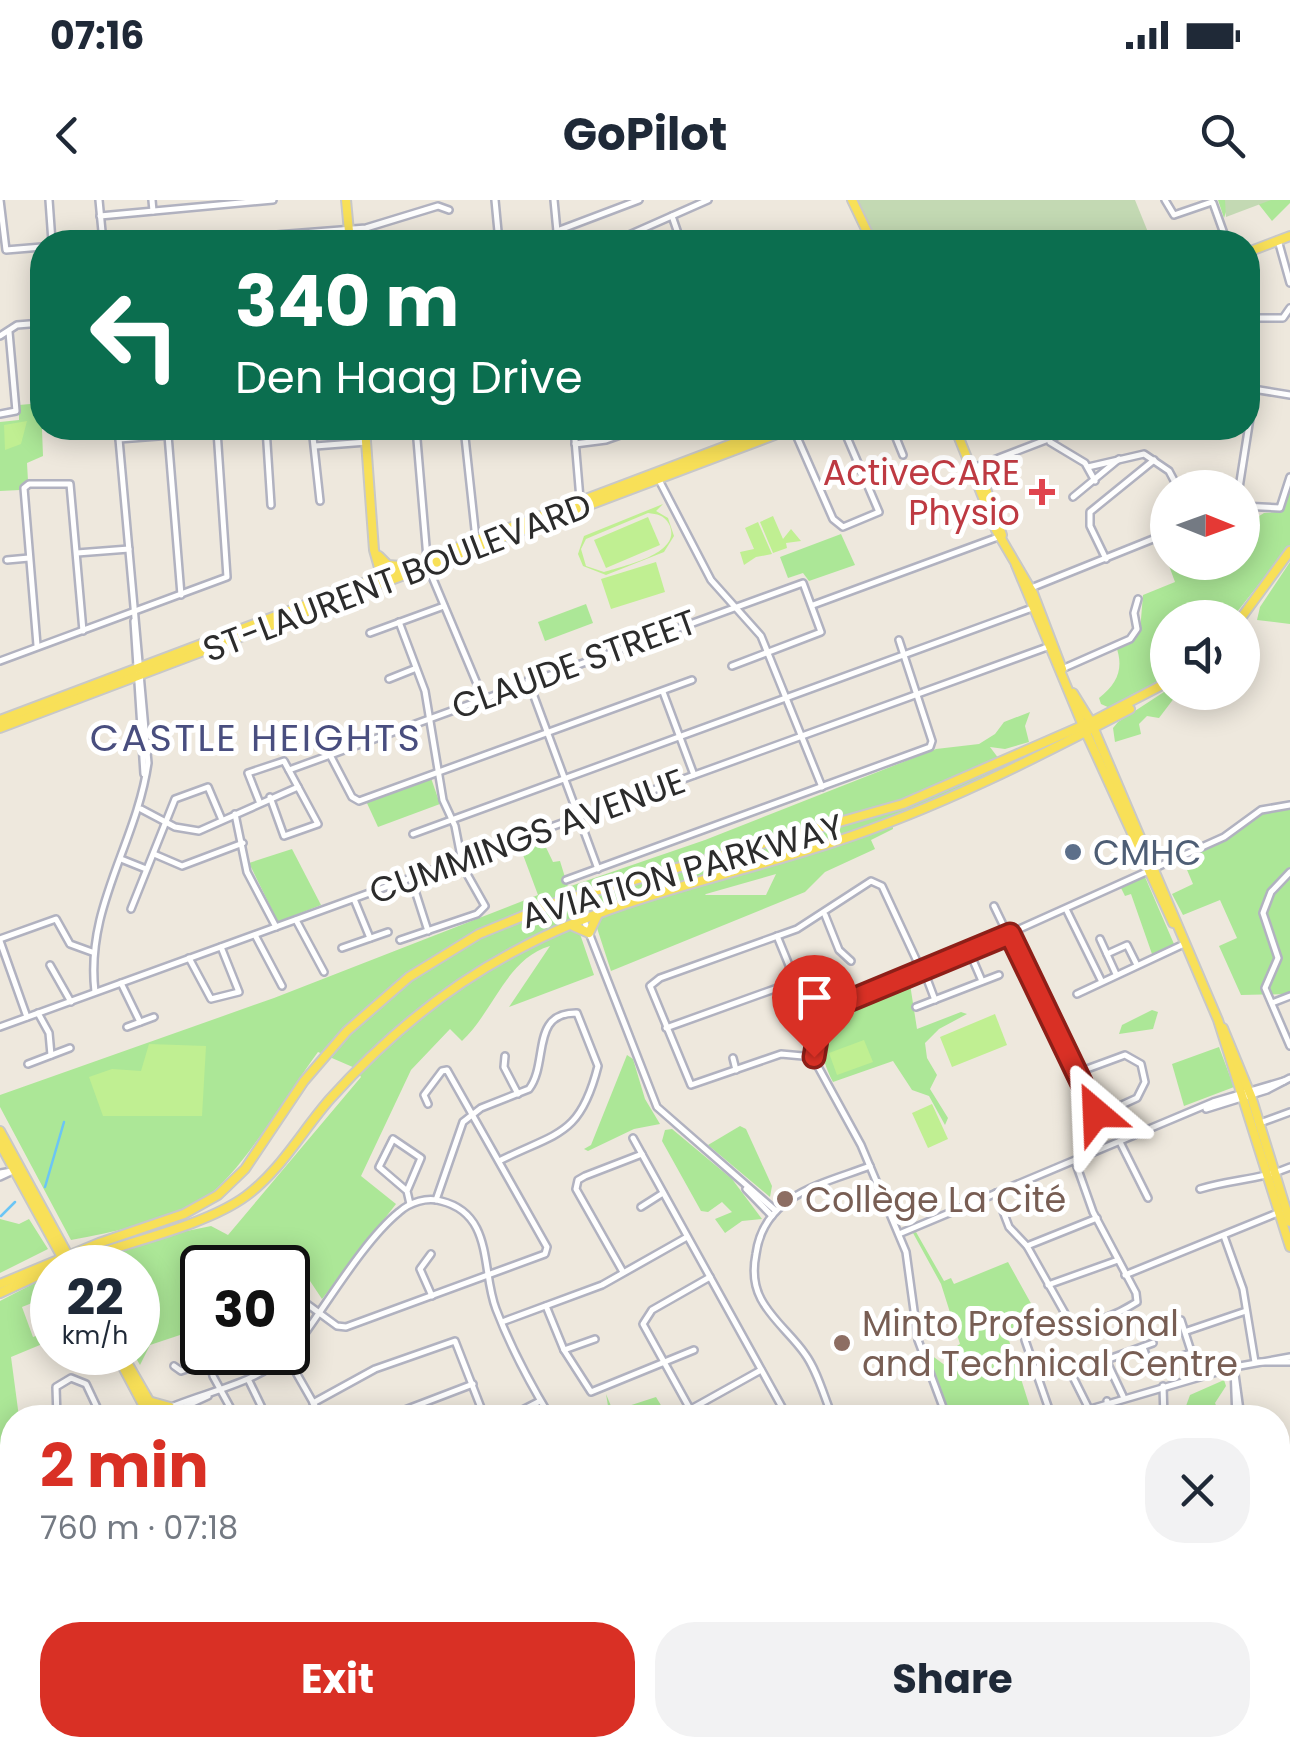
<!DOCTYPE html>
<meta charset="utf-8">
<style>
body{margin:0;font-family:Poppins,sans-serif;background:#f2f2f3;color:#1f2937;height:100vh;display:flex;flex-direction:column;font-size:38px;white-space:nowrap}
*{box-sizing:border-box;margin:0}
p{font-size:32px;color:#747a83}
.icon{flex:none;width:55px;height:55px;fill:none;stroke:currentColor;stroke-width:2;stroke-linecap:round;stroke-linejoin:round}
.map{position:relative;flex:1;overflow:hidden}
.sheet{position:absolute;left:0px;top:1205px;width:1290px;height:352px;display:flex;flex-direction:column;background:#fff;border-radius:40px 40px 0 0;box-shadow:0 5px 25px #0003}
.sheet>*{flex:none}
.banner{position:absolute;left:30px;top:30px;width:1230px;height:210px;border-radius:40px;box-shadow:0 5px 25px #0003;background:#0b6e4f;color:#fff;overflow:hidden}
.needle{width:65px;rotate:91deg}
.tools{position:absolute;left:1150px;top:270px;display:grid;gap:20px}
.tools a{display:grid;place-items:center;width:110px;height:110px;border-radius:50%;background:#fff;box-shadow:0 5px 25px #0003;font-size:50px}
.speed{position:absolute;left:30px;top:1045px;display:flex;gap:20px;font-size:50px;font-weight:700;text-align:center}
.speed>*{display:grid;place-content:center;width:130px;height:130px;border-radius:50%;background:#fff;box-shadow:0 5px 25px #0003;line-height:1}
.speed small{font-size:25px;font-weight:400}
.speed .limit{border:5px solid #111;border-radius:15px;background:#fff;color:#111}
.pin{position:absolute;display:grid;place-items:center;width:85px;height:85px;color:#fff;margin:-102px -42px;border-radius:50% 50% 50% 0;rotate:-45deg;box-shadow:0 0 10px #0007}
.pin .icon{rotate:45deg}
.me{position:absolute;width:110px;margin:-55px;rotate:334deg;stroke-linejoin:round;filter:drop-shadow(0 0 8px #0008)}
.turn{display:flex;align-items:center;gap:35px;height:210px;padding:0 40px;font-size:45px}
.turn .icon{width:130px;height:130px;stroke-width:2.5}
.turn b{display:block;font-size:70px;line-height:85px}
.round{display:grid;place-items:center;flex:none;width:105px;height:105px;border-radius:40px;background:#f2f2f3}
.overview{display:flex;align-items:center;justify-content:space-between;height:170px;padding:0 40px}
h1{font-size:60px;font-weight:700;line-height:75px;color:#d93025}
.primary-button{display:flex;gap:20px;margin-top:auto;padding:20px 40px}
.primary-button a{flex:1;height:115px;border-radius:40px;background:#d93025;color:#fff;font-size:40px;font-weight:700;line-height:115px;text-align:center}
.primary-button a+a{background:#f2f2f3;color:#1f2937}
.status{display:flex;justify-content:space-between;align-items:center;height:70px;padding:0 50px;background:#fff;direction:ltr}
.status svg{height:28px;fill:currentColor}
header{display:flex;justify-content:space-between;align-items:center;height:130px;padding:0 40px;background:#fff;font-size:45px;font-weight:700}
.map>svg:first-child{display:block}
</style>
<div class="status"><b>07:16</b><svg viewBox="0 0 49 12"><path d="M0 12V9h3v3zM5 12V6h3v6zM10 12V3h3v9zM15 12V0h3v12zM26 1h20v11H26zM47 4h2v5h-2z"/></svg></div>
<header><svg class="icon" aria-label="back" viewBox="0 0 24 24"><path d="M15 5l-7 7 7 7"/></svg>GoPilot<svg class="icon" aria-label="search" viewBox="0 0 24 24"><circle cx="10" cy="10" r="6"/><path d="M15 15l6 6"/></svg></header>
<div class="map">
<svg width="1290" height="1556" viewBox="0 0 1290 1556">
<rect width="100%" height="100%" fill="#eee8dd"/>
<g fill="#ace797" fill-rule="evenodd">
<polygon points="1218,0 1290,0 1290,3 1272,21 1257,2 1227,9 1224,18"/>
<polygon points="41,203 43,256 27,263 28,281 20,290 0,291 0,222 19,220 19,205"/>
<path d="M1290 293V345L1233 417 1168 418 1167 475 1112 509 1101 504 1099 498C1118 483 1124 468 1116 446H1123L1140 431 1143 395 1175 382 1168 363 1242 362 1243 326 1264 313 1277 312Z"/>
<polygon points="841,334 855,365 809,381 803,373 788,378 780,357"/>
<polygon points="1290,362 1290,424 1257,420 1260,407"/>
<polygon points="586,404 593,423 545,441 538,422"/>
<polygon points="1167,490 1178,493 1159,518 1147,516 1139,524 1141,534 1115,542 1113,528 1118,522"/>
<path d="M1030 512 1025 526 1029 542 1005 549 990 547 1005 567 892 618 893 629 871 640 875 649 825 672 805 692 611 771 597 728 580 734 594 775 509 807 550 746C506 759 494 811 462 841L450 829 411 870 361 976 396 1004 322 1099 290 1051 227 1067 202 1068V1093L186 1133 150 1145 140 1165 133 1153 138 1152V1068L100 1067C124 1037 174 1035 211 1026L228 1035 361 877 355 868 318 852C289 891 242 973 204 999 169 1022 112 1032 71 1040L0 907V895L274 798 538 695 519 644 541 637 553 662 560 661 568 687 705 640 936 549 979 544 995 534 1004 522ZM776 674 766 695H705L706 694Z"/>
<polygon points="431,578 440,604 378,627 366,601"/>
<polygon points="1290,606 1290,794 1241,795 1219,746 1237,738 1220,700 1183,715 1172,694 1193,684 1182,658 1234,633 1261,611"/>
<polygon points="292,649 321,705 278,722 249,663"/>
<polygon points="1145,677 1174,744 1152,754 1131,694 1125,696 1121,688"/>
<path d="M910 784 917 829 961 812 967 814 939 829 925 843 927 858 937 875 930 889 948 918 945 925 929 896 912 890 893 861 833 882C797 815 861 803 910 784Z"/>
<polygon points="1152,810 1158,812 1153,829 1119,834 1122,825"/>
<polygon points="1219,847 1234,887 1184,906 1172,864"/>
<polygon points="627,855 633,859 645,899 660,924 634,929 588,951 584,949 591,945"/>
<polygon points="740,926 746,929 772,986 770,997 708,945"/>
<polygon points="672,929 732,979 762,1019 742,1021 725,1033 715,1019 732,1012 722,1002 708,1012 701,1011 662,941 665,930"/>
<polygon points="0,1019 19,1024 29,1019 48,1049 0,1073"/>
<polygon points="916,1032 944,1081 951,1078 954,1084 1008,1062 1038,1116 1007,1134 1033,1217 950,1217 927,1152 946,1166 946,1153 960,1144 941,1084 913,1033"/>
<polygon points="52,1074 52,1095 22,1107 33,1137 52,1130 52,1140 11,1157 19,1217 12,1218 12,1468 7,1447 0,1442 0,1101"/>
<polygon points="1224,1180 1226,1186 1215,1203 1221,1217 1208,1217 1205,1210 1182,1217 1190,1195"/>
<polygon points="606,1194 613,1211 656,1197 668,1217 594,1217 609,1212"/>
<polygon points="28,1545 128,1545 131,1550 117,1556 30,1556"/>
<polygon points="612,1545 696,1545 699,1556 606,1556"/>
<polygon points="814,1545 916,1545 921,1556 819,1556"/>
<polygon points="1014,1545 1139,1545 1136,1556 1016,1556"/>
</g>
<g fill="#c3d9b3">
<polygon points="858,0 1135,0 1152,42 877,42"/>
<polygon points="1225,0 1271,0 1226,17"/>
</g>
<g fill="#c0ef92" fill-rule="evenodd">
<polygon points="27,221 21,244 5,250 4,225"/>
<path d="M663 304 656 311 668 318 674 336 664 352 606 375 583 366 578 354 584 336ZM648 313C657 314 664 315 669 324 684 354 622 366 604 372L586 366 581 349 586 339Z"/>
<polygon points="773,316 783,339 791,329 801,341 786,343 787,348 773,353 760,322"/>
<polygon points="648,317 660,345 606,368 594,340"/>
<polygon points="758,322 772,354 756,357 744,365 740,352 754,349 745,328"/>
<polygon points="656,362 665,392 611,409 601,379"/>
<polygon points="995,814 1007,845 952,867 940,837"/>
<polygon points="864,840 873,862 837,875 829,853"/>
<polygon points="149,844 206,846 202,916 103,916 89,877 112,869 141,871"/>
<polygon points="932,904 948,939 928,948 912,913"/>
<polygon points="853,1545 897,1545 900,1551 891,1556 866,1556"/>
</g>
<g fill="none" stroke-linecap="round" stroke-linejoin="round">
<g stroke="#6bc5f5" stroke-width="2.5">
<polyline points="45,987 64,922"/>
<polyline points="1,1016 15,1002"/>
<polyline points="679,1545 687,1556"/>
</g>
<g stroke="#b1b2c0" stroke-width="10">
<g id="minor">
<polyline points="0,0 6,50 42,47"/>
<polyline points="49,0 52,42"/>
<polyline points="99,0 103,42"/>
<polyline points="152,0 153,11"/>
<polyline points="495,0 499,42"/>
<polyline points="554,0 558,42"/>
<polyline points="1165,0 1174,15 1212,2"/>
<polyline points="1213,3 1227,42"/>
<polyline points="100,16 273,0"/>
<polyline points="672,16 681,42"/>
<polyline points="557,31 639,0"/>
<polyline points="213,40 366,28 438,6 449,10"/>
<polyline points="1278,40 1290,83"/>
<polyline points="613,42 708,0"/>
<polyline points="1248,118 1283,118 1290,108"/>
<polyline points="0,136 17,125 42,123"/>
<polyline points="1253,189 1290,195"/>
<polyline points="0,214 16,211 9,132"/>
<polyline points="266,228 271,305"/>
<polyline points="312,228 320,301"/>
<polyline points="416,228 427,358"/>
<polyline points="464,228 476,339"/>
<polyline points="574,228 580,299"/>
<polyline points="793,228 833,319 843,327 879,312 843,228"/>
<polyline points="892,228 903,255"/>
<polyline points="366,234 449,228"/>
<polyline points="168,235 181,395"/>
<polyline points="119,239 263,228"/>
<polyline points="1050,242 1085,263 1095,281"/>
<polyline points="575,244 606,240 640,228"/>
<polyline points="315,246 367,242"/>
<polyline points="1088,267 1144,254 1169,271 1178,288"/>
<polyline points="973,268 1064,233"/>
<polyline points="659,280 711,380 761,436 822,587"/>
<polyline points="1239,288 1253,199 1248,119"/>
<polyline points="1073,297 1119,259"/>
<polyline points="1242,306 1280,308 1290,277"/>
<polyline points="77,353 129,349"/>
<polyline points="1106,359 1090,326 1090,312 1154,260"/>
<polyline points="7,360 29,358"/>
<polyline points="428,367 483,498"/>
<polyline points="1031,388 1168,333"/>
<polyline points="813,405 998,337"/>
<polyline points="134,421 144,574"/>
<polyline points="399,422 425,491 443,600 455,626 463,667 485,706 477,714 400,740"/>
<polyline points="370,433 444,406"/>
<polyline points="37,445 24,288 29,284 70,284 83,431"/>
<polyline points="0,461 227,377 217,231"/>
<polyline points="1062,469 1130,439 1137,429 1134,413 1138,399"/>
<polyline points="389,479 414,469"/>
<polyline points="528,480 598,669"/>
<polyline points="663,492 694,575"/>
<polyline points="329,553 352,597 359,601 692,480"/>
<polyline points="289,570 803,383 821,432 732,466"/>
<polyline points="259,601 248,573 284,561 318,624 284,636 270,597"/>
<polyline points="141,609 175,627 199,631 298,587"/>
<polyline points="235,614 247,672 276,727"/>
<polyline points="413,634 1035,407"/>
<polyline points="154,654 182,666 243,643"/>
<polyline points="121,659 146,669"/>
<polyline points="1290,672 1271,692 1263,713 1278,758 1265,788 1290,846"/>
<polyline points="411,678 428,731"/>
<polyline points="566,680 930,547 932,541 899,440"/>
<polyline points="575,697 657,907 776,1011"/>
<polyline points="354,699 370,738"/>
<polyline points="994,706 1093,911 1102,914 1137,898 1145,882 1141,864 1125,855 1076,873"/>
<polyline points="131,709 175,599 208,587 222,620"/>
<polyline points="1066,709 1101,780"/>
<polyline points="825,715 839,750 851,761"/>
<polyline points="296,720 324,772"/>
<polyline points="255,735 282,786"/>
<polyline points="777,736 800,792 825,818"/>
<polyline points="0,739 56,719 70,744 92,752"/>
<polyline points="1100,739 1116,774"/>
<polyline points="0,741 27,817"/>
<polyline points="342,748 388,732"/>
<polyline points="969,751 982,781"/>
<polyline points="1107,754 1127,745 1137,765"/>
<polyline points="189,758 211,799 239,792 221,747"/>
<polyline points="50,765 71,802"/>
<polyline points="924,771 935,800"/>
<polyline points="121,783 140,822"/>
<path d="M95 792C85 707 136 645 148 563L118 228"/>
<polyline points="1077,794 1184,744"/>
<polyline points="1272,803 1290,796"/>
<polyline points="916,807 999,775"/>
<polyline points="38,813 49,833 51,855"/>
<polyline points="0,827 1050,446"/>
<polyline points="127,827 154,817"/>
<polyline points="666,828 794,782"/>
<polyline points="505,856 504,867 518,894"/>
<polyline points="814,857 781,854 691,885 650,786 660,778 797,729 871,681 882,686 922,772"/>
<polyline points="733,858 736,870"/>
<polyline points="28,864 70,848"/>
<polyline points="1206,909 1267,890 1290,878"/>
<polyline points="1260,923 1290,912"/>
<polyline points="633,938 788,1218"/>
<polyline points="1120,942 1148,998"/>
<polyline points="0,973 12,971"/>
<polyline points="0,977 15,970"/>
<polyline points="746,989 772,1016"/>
<path d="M1200 989C1232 979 1260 980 1290 967"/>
<polyline points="407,991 421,958 393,939 379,967 407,991 410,1004"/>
<path d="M996 993 1009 1027 1027 1046 1071 1124C1089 1128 1121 1112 1137 1102L1136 1093 1093 1012 1075 961"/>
<path d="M436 1000 463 922 481 908 529 889C549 863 530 812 577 813L598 866C580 937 557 932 499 961"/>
<polyline points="641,1007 663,993"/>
<polyline points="899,1034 1213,902 1284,881"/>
<polyline points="1224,1036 1243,1089 1255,1162"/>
<polyline points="1027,1046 1097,1018"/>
<polyline points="431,1054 420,1069 432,1096"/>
<polyline points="623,1072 576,989 578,980 585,976 642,954"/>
<polyline points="1125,1075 1280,1012"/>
<polyline points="1048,1085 1118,1060"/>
<polyline points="288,1090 337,1126 346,1127 545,1054 547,1047 447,870 442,871 424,895 428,904"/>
<polyline points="546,1106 564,1150 591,1192 694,1150"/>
<polyline points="1181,1120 1199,1176"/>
<polyline points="502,1122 602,1085 687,1037"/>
<polyline points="1187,1131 1246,1111"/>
<polyline points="1025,1140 1052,1218"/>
<polyline points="1143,1147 1153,1175"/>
<polyline points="564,1150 595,1139"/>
<polyline points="208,1152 213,1176 236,1218"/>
<polyline points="1258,1162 1290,1162"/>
<polyline points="1150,1165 1192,1153"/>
<polyline points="174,1166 181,1171 236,1152"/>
<polyline points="1234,1167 1241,1218"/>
<polyline points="1234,1167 1236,1218"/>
<polyline points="294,1169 322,1218"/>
<polyline points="1033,1170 1064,1159 1088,1207"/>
<polyline points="249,1181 267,1218"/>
<polyline points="1163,1186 1164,1218"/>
<polyline points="1123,1196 1106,1160 1153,1143"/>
<polyline points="1107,1201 1110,1218"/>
<polyline points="313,1203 375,1169 455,1141 485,1218"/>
<polyline points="691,1209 761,1170"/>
<path d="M155 1214C202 1191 251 1188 292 1151 323 1111 362 1042 399 1012 410 1002 427 997 441 1001 494 1014 481 1070 496 1109 511 1148 529 1182 551 1218"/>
<polyline points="57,1218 56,1187 71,1178 86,1184 102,1218"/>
<polyline points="160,1218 208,1196"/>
<polyline points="384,1218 473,1184"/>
<polyline points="507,1218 540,1201"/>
<polyline points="695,1218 643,1124 652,1110 710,1077"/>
<path d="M833 1218C824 1197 818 1172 805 1154 792 1135 772 1120 761 1099 754 1086 753 1069 756 1054 764 994 823 984 870 966"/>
<polyline points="947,1218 918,1140 906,1052 861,945 816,863 819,828 849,800 946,762 1224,637 1261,610 1290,605"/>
<polyline points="1060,1218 1234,1167 1290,1157"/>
<polyline points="1278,1449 1290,1451"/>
<polyline points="230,1545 236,1556"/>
<polyline points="806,1545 810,1556"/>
<polyline points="1036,1545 1041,1556"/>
<polyline points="134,1556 158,1545"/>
<polyline points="1140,1556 1145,1545"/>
</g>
</g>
<g stroke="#c8c8c8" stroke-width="12">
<g id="major">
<polyline points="346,0 350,42"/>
<polyline points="852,0 872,42"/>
<polyline points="1248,52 1290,36"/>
<polyline points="365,228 374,350 382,378"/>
<polyline points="955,228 996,330 1033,393 1062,469"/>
<polyline points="973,268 986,289 1002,335"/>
<polyline points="379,356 388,365 401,366"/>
<polyline points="1016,365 1083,526 1173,723"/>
<polyline points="1241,418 1290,351"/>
<polyline points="1073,493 1091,522 1218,820 1290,1047"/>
<polyline points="0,520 774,228"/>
<polyline points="0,528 793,228"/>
<polyline points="573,726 589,733 598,714"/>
<polyline points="1223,828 1251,896 1290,1022"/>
<polyline points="0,931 75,1068"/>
<polyline points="0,944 63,1059"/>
<path d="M56 1068C112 1045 201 1029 246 996 281 970 302 931 330 899 384 839 447 786 519 749 618 696 728 677 834 642 936 609 1034 559 1130 509"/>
<polyline points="0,1084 99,1043 184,1014 218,995 245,969 304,881 347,831 409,777 479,734 560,701 903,604 1091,522 1168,482"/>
<polyline points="0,1093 52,1069"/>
<polyline points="115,1152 150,1218"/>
<polyline points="121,1152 159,1218"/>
<polyline points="152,1202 170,1207"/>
<polyline points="1278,1382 1290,1281"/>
<polyline points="1278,1417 1283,1377"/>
<polyline points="1278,1501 1290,1493"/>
<polyline points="331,1545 337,1556"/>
<polyline points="339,1545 345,1556"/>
<polyline points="1254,1556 1255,1545"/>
<polyline points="1260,1556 1262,1545"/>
</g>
</g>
<use href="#minor" stroke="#fff" stroke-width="5"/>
<use href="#major" stroke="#f8e058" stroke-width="8"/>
</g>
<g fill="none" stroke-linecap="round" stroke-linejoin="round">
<g stroke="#8d1f18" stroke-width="25">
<polyline id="route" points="814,857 819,828 841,804 1010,734 1096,913"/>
</g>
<use href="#route" stroke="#d93025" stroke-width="18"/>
</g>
<path fill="#e0444e" stroke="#fff" stroke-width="4" d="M1037 277h10v10h10v10h-10v10h-10v-10h-10v-10h10z"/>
<circle fill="#5c6f8a" stroke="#fff" stroke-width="4" cx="1073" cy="652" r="10"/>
<g fill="#8d6e63" stroke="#fff" stroke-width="4">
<circle cx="785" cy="999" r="10"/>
<circle cx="842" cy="1143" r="10"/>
</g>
<g text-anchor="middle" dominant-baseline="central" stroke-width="10" stroke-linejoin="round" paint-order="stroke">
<g font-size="35" fill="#be3a42" stroke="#fff" text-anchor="end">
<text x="1020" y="272">ActiveCARE<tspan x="1020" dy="40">Physio</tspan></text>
</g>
<g font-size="35" fill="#2c2c2c" stroke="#fff">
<text transform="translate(397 377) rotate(-21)">ST-LAURENT BOULEVARD</text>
<text transform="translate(574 464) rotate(-20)">CLAUDE STREET</text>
<text transform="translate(527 636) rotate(-20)">CUMMINGS AVENUE</text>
<text transform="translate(682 671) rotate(-16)">AVIATION PARKWAY</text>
</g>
<g font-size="35" fill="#4e5e75" stroke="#fff" text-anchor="start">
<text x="1093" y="652">CMHC</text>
</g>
<g font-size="35" fill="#785e54" stroke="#fff" text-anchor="start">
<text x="805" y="999">Collège La Cité</text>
<text x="862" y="1123">Minto Professional<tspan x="862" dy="40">and Technical Centre</tspan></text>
</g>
<g font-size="38" letter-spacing="2.5" fill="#494e7f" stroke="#fff">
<text x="256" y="537">CASTLE HEIGHTS</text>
</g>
</g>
</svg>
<div class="tools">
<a><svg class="needle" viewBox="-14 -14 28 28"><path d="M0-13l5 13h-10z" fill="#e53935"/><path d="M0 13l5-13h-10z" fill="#747a83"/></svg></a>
<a><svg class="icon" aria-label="sound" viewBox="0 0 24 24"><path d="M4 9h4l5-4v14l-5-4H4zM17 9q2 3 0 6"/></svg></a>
</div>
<div class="speed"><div>22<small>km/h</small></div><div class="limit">30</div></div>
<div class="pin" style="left:814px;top:857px;background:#d93025"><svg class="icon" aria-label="arrive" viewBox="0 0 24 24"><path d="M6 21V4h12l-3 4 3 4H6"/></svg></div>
<svg class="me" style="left:1096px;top:913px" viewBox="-20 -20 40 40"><path d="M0-17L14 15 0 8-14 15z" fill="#d93025" stroke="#fff" stroke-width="4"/></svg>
<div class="banner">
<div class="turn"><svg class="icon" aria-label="left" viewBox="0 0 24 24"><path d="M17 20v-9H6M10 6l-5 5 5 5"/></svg><div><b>340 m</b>Den Haag Drive</div></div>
</div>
<section class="sheet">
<div class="overview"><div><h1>2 min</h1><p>760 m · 07:18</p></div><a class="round"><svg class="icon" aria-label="close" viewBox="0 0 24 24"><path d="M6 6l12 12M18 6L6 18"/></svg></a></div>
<div class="primary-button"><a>Exit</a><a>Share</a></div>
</section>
</div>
